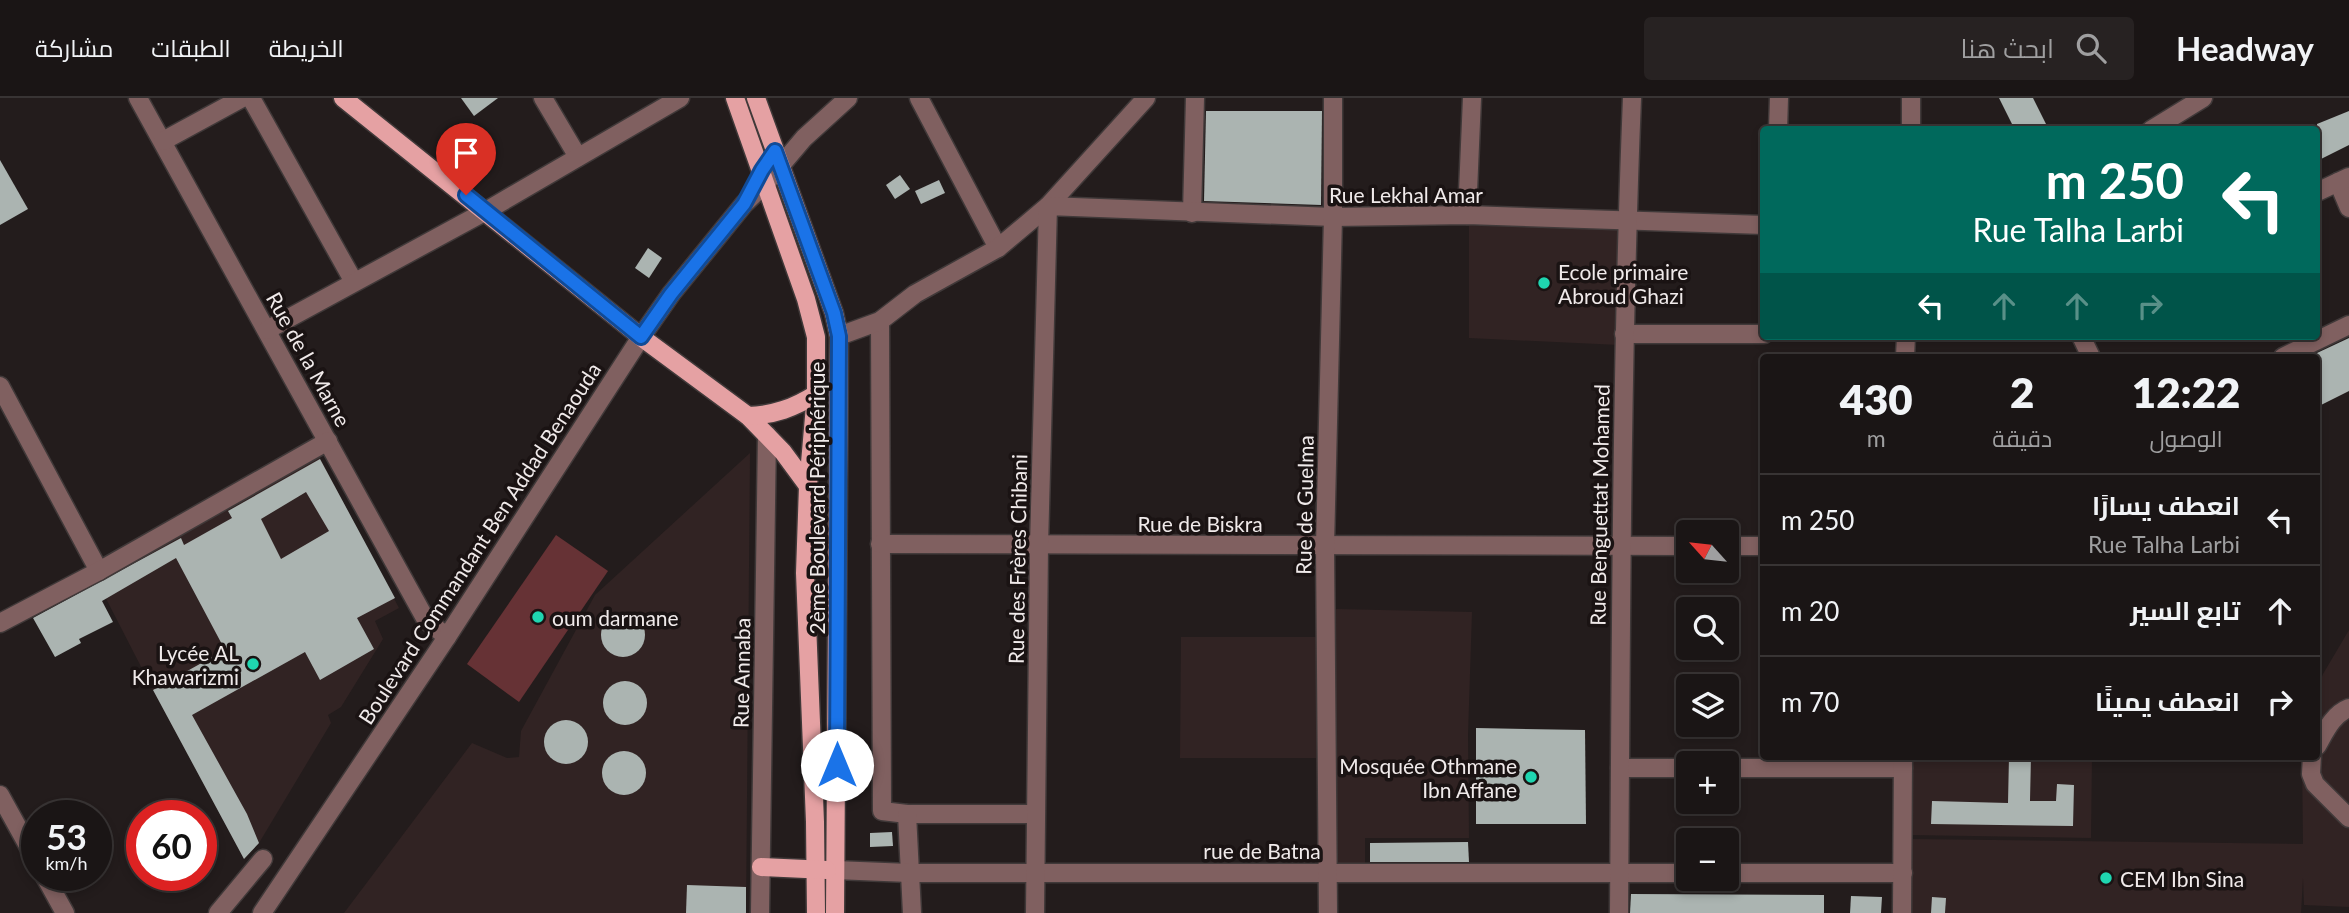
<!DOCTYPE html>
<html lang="ar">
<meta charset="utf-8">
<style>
body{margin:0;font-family:Lato,Cairo,sans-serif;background:#272222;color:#f1f3f6;direction:rtl;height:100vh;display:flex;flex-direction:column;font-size:26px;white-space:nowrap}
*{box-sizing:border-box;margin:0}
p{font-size:23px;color:#9f9fa0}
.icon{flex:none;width:38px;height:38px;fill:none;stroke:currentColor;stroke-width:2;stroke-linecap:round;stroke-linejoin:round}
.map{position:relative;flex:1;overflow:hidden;direction:ltr}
.drawer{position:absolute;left:1760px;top:256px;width:560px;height:406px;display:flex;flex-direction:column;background:#1a1515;border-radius:7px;box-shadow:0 4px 10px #0003,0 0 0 2px #383434;direction:rtl}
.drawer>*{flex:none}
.top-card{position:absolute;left:1760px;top:28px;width:560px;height:214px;border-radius:7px;box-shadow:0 4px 10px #0003,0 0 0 2px #383434;direction:rtl;background:#00695c;color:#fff;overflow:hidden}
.needle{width:46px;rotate:297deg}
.controls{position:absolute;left:1676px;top:422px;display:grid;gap:14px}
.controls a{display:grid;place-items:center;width:63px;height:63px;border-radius:7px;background:#1a1515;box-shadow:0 4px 10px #0003,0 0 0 2px #383434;font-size:35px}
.speed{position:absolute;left:21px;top:702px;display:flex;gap:14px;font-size:35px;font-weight:700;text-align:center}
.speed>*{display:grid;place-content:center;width:91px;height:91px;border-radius:50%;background:#1a1515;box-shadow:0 4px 10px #0003,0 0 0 2px #383434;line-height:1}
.speed small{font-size:18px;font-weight:400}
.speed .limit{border:10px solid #d22;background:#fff;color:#111}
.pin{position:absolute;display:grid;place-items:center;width:60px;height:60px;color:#fff;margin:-72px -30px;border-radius:50% 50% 50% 0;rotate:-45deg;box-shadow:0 0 7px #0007}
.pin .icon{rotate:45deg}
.me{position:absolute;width:77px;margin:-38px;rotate:0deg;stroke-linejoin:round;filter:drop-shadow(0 0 5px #0008)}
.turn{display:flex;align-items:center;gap:24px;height:147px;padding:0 21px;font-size:32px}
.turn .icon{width:91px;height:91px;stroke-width:2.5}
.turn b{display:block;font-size:49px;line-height:60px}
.lanes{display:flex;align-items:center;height:66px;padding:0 21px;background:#0003;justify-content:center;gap:35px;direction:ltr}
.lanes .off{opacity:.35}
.eta{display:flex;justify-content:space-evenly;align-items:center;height:119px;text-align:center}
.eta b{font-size:42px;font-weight:800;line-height:49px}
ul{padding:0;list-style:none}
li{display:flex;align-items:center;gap:21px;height:91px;padding:0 21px;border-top:2px solid #383434}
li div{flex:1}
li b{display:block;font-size:26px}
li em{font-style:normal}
header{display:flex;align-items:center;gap:42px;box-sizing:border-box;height:98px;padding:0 35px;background:#1a1515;border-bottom:2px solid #383434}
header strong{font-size:33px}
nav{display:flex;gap:38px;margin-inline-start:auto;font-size:24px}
.search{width:490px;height:63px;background:#272222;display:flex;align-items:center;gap:18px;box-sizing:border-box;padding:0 24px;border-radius:7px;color:#9f9fa0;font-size:26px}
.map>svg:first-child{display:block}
</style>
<header>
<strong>Headway</strong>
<div class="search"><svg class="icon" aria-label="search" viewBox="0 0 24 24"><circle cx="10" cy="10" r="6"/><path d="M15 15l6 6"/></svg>ابحث هنا</div>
<nav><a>الخريطة</a><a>الطبقات</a><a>مشاركة</a></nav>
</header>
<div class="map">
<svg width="2349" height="815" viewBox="0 0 2349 815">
<rect width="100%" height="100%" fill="#231c1c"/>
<g fill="#312323">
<polygon points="1469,124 1620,130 1619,247 1469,240"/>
<polygon points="750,355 746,815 344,815 472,645 507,660 519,659 521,633 595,497"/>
<polygon points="319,358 399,510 375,523 383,541 341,609 328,617 331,625 259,745 244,761 153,592 98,485 110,475"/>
<polygon points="1335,511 1472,514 1468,637 1469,740 1365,740 1365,766 1336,766"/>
<polygon points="2349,532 2349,809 2304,807 2303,780 2301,815 1908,815 1910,741 2303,746 2302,658 2317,658 2317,593 2323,576"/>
<polygon points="1181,539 1316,539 1316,660 1180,660"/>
<polygon points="1911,658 2092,658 2091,740 1910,737"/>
</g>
<polygon fill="#663235" points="556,437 608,473 519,604 467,566"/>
<g fill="#abb4b1" fill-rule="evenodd">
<polygon points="461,0 498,0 474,18"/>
<polygon points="1999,0 2033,0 2049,32 2015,32"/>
<polygon points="1206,13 1322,13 1321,107 1204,103"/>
<polygon points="2349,13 2349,47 2317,63 2317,26"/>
<polygon points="0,62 28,111 0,127"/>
<polygon points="900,77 910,91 895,101 886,87"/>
<polygon points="939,82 945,95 921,106 915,93"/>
<polygon points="648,150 662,160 649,180 635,170"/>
<polygon points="2349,240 2349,293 2317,309 2317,255"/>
<path d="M320 361 395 500 357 520 374 551 320 582 305 554 192 617 247 716 259 745 244 761 153 592 225 552 176 460 102 503 113 524 79 541 81 545 55 559 33 520 181 440 184 447 232 420 228 413ZM306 394 329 433 281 461 261 421Z"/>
<circle cx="623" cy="537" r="22"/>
<circle cx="625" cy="605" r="22"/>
<circle cx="566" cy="644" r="22"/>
<polygon points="1476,630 1585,632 1586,726 1476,726"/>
<circle cx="624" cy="675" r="22"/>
<polygon points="2009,658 2031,658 2030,703 2056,703 2057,686 2074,687 2073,728 1931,726 1932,703 2008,705"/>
<polygon points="892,734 893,748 870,749 870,735"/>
<polygon points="1468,744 1469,764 1370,764 1370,745"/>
<polygon points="687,787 746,789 746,815 686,815"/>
<polygon points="1631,796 1824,797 1824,815 1630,815"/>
<polygon points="1851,798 1882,799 1881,815 1850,815"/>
<polygon points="1932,799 1946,800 1945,815 1931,815"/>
</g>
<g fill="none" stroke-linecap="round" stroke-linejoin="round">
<g stroke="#403939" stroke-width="21">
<g id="minor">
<polyline points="138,0 426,522 447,539"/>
<polyline points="251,0 354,184"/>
<polyline points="543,0 578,59"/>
<polyline points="919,0 998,150"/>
<polyline points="1778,32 1779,0"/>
<polyline points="1911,32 1911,0"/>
<polyline points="2151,32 2203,0"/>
<polyline points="163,43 242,0"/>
<polyline points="2338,84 2349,110"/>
<polyline points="2317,94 2349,79"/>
<polyline points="1192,115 1195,0"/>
<polyline points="1467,117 1472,0"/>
<polyline points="880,223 882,713 907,716 1035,716"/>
<polyline points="267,232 486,113 680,0"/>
<polyline points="1624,236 1764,236"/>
<polyline points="839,238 880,223 915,196 998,150 1048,108 1146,0"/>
<polyline points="2081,238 2091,259"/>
<polyline points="1905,259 1906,238"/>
<polyline points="2283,259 2349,227"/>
<polyline points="0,288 99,473"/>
<polyline points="880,446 1689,448"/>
<polyline points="1727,448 1764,448"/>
<polyline points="0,525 99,473 328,343"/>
<path d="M2317 648C2325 634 2333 616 2349 610"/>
<polyline points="2312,658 2311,676 2315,686 2349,720"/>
<polyline points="1620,670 1689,670"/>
<polyline points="1727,670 1903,670"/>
<polyline points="0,697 37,764"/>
<polyline points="907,716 912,815"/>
<polyline points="835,772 909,775 1689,775"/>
<polyline points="1727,775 1903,775"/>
<polyline points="44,777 65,815"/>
<polyline points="218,815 263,761"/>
<polyline points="262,815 447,539 641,239 671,196 744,106 766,85 804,40 848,0"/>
<polyline points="760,815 767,337"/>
<polyline points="1035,815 1039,448 1048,108 1333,119 1467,117 1764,127"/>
<polyline points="1328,815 1325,448 1333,119 1333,0"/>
<path d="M1619 815C1621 543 1621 272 1632 0"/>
<polyline points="1902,815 1903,658"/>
</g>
</g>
<g stroke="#403939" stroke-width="21">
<g id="major">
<polyline points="343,0 641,239 748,318 783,354 808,388"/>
<polyline points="735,0 806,201 816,239 816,296 808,388 805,475 815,724 816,815"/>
<polyline points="756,0 834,215 839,238 835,815"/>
<path d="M748 318C774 317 794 310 816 296"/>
<polyline points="761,769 827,772"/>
</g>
</g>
<use href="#minor" stroke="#806060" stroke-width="18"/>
<use href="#major" stroke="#e5a1a3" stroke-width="18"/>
</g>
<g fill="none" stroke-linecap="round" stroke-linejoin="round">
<g stroke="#114b97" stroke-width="18">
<polyline id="route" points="466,97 641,239 671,196 744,106 762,72 775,53 834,215 839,238 837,667"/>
</g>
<use href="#route" stroke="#1a73e8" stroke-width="12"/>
</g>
<g fill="#1fd5b0" stroke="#1a1313" stroke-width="2.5">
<circle cx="1544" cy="185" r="7"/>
<circle cx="538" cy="519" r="7"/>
<circle cx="253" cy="566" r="7"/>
<circle cx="1531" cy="679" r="7"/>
<circle cx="2106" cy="780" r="7"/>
</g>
<g text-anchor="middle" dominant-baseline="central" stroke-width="7" stroke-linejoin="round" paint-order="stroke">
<g font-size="21" fill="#f0eaea" stroke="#1a1313">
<text x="1406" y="96">Rue Lekhal Amar</text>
<text transform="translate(309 261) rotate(61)">Rue de la Marne</text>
<text transform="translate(816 400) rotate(-90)">2ème Boulevard Périphérique</text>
<text transform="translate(1304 407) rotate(-89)">Rue de Guelma</text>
<text transform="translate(1599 407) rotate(-89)">Rue Benguettat Mohamed</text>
<text x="1200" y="425">Rue de Biskra</text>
<text transform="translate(479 445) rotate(-57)">Boulevard Commandant Ben Addad Benaouda</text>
<text transform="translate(1017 461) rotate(-89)">Rue des Frères Chibani</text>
<text transform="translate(741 575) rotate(-89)">Rue Annaba</text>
<text x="1262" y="752">rue de Batna</text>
</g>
<g font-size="21" fill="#f0eaea" stroke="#1a1313" text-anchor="start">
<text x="1558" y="173">Ecole primaire<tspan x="1558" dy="24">Abroud Ghazi</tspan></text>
<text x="552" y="519">oum darmane</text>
<text x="239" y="554" text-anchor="end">Lycée AL<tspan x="239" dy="24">Khawarizmi</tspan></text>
<text x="1517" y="667" text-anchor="end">Mosquée Othmane<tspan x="1517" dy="24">Ibn Affane</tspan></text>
<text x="2120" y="780">CEM Ibn Sina</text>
</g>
</g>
</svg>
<div class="controls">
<a><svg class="needle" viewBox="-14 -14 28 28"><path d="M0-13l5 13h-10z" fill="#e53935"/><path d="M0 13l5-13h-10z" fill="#9f9fa0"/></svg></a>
<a><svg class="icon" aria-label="search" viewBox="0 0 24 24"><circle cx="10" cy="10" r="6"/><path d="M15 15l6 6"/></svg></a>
<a><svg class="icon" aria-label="layers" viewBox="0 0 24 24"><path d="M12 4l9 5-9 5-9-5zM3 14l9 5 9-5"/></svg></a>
<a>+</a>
<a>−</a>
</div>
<div class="speed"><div>53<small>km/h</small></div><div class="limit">60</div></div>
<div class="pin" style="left:466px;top:97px;background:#d93025"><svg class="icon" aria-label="arrive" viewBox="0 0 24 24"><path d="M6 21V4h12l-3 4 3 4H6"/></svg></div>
<svg class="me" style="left:837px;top:667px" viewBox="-20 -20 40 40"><circle r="19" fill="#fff"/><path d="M0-13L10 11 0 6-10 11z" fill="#1a73e8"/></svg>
<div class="top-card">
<div class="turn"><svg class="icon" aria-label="left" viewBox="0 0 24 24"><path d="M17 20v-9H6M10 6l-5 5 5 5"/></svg><div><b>250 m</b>Rue Talha Larbi</div></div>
<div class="lanes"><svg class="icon" aria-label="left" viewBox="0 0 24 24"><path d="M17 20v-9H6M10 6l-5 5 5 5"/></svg><svg class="icon off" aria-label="ahead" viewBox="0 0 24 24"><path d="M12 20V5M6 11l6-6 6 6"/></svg><svg class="icon off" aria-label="ahead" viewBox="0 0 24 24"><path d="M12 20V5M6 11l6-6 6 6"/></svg><svg class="icon off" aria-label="right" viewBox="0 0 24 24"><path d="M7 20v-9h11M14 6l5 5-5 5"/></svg></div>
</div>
<section class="drawer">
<div class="eta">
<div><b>12:22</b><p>الوصول</p></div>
<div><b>2</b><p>دقيقة</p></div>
<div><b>430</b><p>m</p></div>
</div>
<ul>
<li><svg class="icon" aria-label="left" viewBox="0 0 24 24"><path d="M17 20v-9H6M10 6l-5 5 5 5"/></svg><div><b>انعطف يسارًا</b><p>Rue Talha Larbi</p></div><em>250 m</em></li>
<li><svg class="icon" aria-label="ahead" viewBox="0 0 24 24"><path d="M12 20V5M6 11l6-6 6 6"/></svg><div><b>تابع السير</b></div><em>20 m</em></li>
<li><svg class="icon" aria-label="right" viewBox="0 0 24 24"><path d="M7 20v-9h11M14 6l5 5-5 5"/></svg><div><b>انعطف يمينًا</b></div><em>70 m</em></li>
</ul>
</section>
</div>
